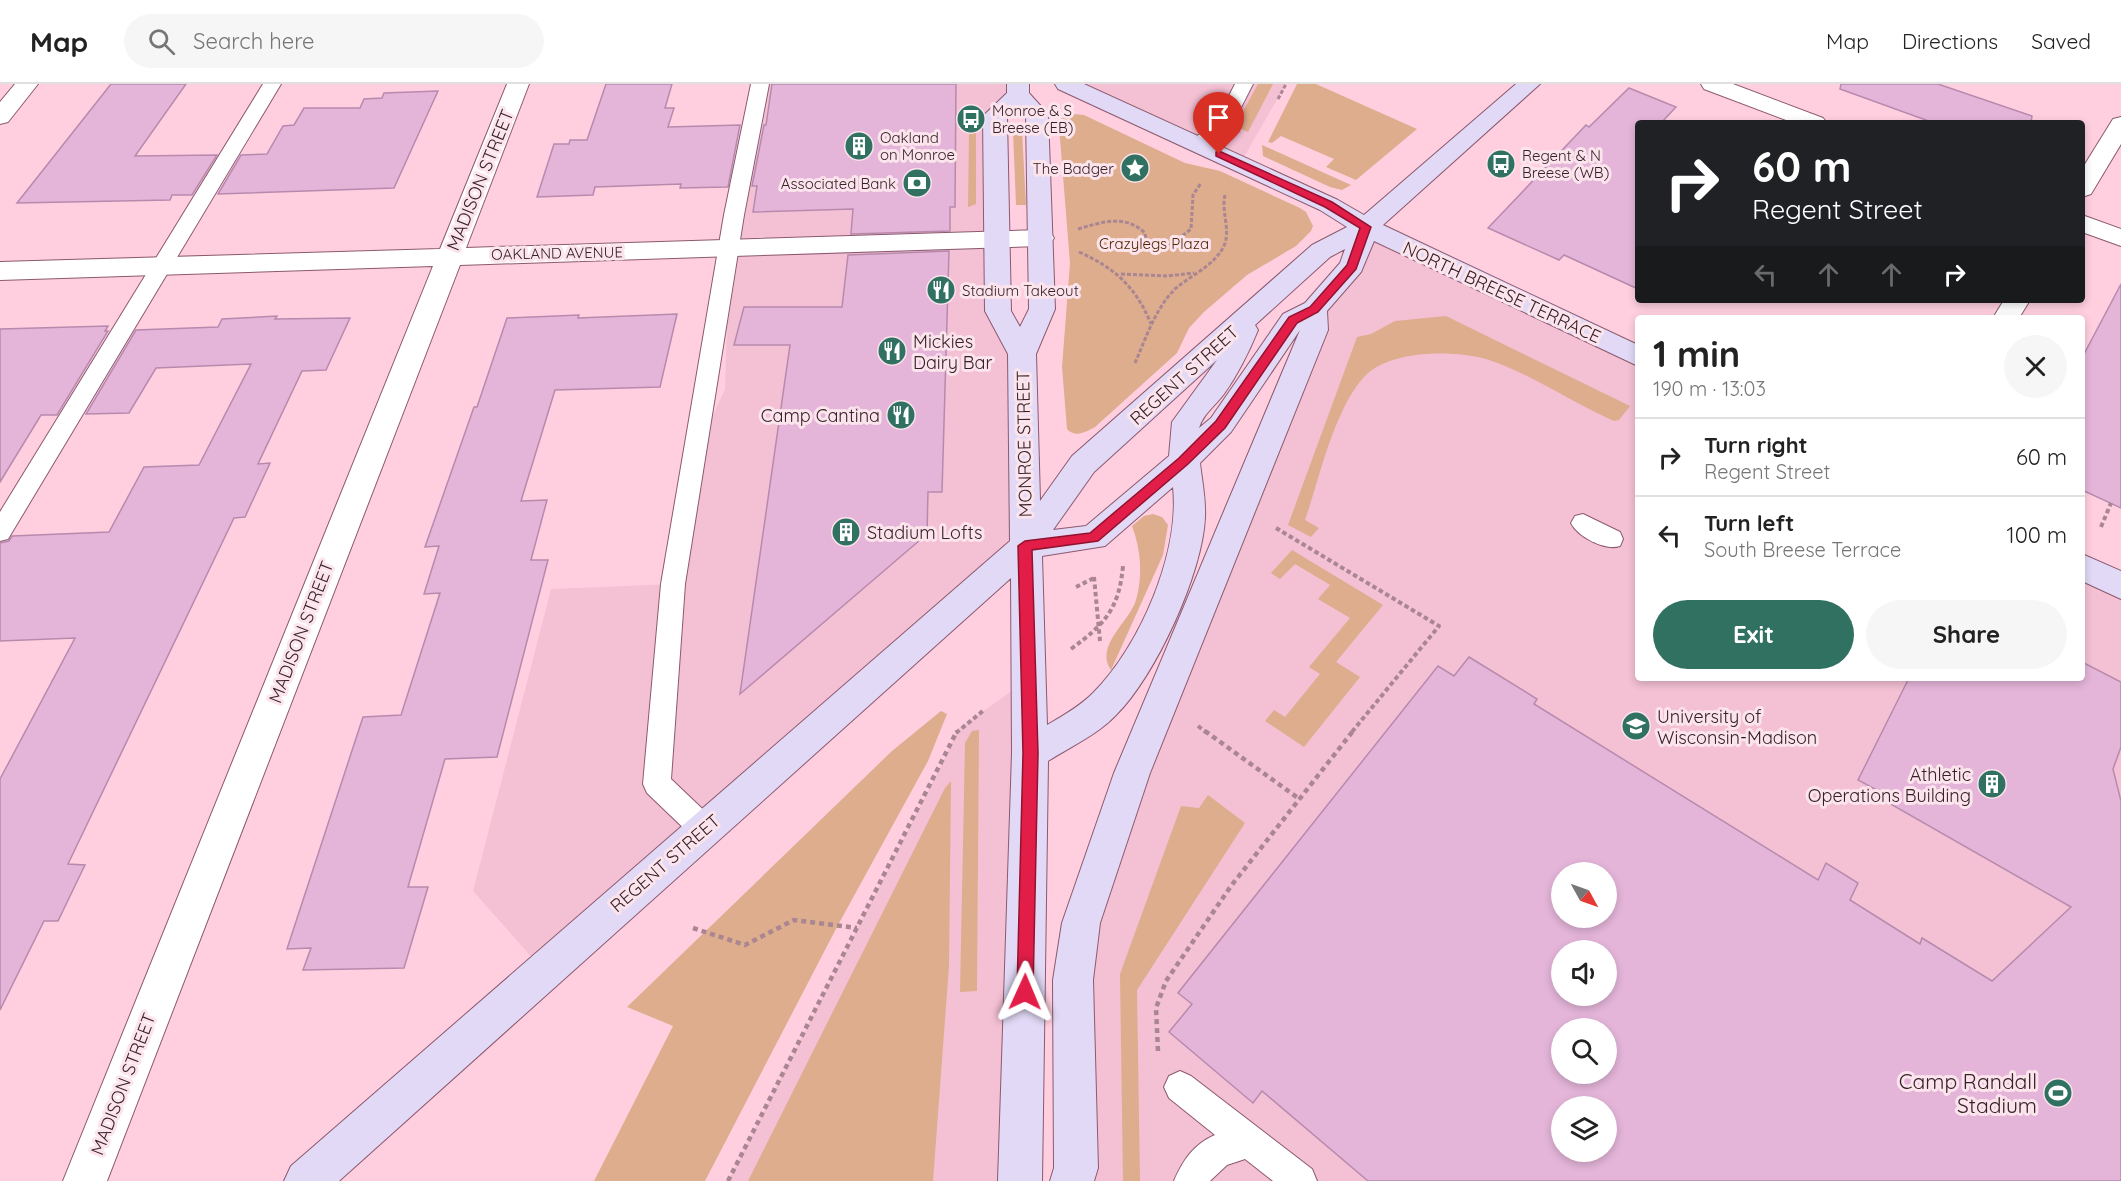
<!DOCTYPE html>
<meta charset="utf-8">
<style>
body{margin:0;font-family:Quicksand,sans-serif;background:#f6f6f6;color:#222;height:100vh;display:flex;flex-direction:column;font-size:22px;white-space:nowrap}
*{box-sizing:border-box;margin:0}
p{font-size:20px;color:#767676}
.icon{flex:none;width:33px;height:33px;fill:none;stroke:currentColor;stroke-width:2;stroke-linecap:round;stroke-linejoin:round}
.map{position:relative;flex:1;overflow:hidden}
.sheet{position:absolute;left:1635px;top:231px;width:450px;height:366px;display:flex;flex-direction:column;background:#fff;border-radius:6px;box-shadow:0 3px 9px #0003}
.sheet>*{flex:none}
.guide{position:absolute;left:1635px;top:36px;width:450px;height:183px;border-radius:6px;box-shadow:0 3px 9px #0003;background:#202124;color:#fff;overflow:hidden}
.needle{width:39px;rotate:130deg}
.controls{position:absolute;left:1551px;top:778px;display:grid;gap:12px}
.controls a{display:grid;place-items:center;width:66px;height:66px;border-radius:50%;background:#fff;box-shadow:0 3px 9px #0003;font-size:30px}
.pin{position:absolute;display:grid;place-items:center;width:51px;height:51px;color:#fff;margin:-62px -26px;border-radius:50% 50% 50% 0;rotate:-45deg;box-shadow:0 0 6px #0007}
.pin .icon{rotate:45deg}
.me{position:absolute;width:66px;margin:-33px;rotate:1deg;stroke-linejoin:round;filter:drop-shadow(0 0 4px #0008)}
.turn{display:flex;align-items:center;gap:21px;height:126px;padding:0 18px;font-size:27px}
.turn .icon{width:78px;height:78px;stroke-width:2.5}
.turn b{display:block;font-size:42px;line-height:51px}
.lanes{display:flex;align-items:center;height:57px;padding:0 18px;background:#0003;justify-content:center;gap:30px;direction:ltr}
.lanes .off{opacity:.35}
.round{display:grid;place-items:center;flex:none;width:63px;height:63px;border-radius:32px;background:#f6f6f6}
.summary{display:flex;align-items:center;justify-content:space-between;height:102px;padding:0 18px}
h1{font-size:36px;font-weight:700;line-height:45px}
.action{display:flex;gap:12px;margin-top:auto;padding:12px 18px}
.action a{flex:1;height:69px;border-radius:36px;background:#307161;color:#fff;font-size:24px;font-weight:700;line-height:69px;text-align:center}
.action a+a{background:#f6f6f6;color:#222}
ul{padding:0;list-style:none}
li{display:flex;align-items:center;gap:18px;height:78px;padding:0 18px;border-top:2px solid #e0e0e0}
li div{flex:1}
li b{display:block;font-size:22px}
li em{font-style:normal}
header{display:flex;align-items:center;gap:36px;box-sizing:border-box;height:84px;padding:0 30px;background:#fff;border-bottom:2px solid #e0e0e0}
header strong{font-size:28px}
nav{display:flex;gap:33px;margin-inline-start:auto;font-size:21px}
.search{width:420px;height:54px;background:#f6f6f6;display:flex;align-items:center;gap:15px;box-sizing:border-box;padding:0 21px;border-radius:33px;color:#767676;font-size:22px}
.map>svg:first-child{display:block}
</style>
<header>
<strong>Map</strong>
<div class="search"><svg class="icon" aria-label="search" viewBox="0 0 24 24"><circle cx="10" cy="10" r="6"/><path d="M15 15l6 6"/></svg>Search here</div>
<nav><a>Map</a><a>Directions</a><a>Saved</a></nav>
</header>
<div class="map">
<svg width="2121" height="1097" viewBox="0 0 2121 1097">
<rect width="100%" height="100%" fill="#ffcfe0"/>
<g fill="#f4c0d4" fill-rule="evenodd">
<polygon points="767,0 1018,0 995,32 998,190 1022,270 1025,462 543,886 473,807 551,505 673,500 699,362 725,305 727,242"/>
<polygon points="1066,0 1286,0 1240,80"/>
<path d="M1366 143 1638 272V594H2082V483L2121 502V1097H1072L1073 896 1297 283ZM1562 789H1606V834H1562ZM1562 867H1606V912H1562ZM1562 945H1606V990H1562ZM1562 1023H1606V1068H1562Z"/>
<polygon points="1030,594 1020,1097 728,1097 940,684 958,645"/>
</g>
<g fill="#ddad8d">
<polygon points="1258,0 1273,0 1248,48 1235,42"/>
<polygon points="1297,0 1316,0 1417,45 1356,96 1326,83 1334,75 1281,52 1272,59 1268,58"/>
<path d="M1073 30 1084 31 1185 79 1220 87 1300 124 1306 128 1313 142 1311 147 1296 162 1247 191 1204 228 1189 244 1177 269 1095 343C1086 348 1075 354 1067 345L1062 283 1070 179 1059 42 1061 35Z"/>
<polygon points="1013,47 1022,47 1026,121 1016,121"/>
<polygon points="969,48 976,48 976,120 968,123"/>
<polygon points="1262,61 1351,101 1342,106 1330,103 1263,72"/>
<path d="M1446 232 1630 322 1619 336 1614 337C1572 319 1530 289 1486 275 1454 266 1393 266 1367 290 1358 298 1347 316 1342 328 1326 361 1317 401 1305 436L1319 444 1311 453 1288 441 1357 253 1371 250 1395 237Z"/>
<path d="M1153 430 1162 433 1168 441 1163 471 1111 586C1094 562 1130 537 1136 516 1143 492 1141 466 1132 442L1144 432Z"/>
<polygon points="1292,466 1383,521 1336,578 1360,593 1304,663 1265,637 1274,626 1285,633 1320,590 1309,583 1350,534 1318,515 1330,501 1295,480 1280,495 1271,489"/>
<polygon points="941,627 947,630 928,677 838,841 705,1097 594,1097 673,942 627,923 892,667"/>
<polygon points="979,646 977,907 960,908 965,659 972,647"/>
<polygon points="951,697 949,882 933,1097 748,1097 945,704"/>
<polygon points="1208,711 1245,739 1137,906 1140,1097 1123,1097 1120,890 1181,722 1199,724"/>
</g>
<g fill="#e4b5d9" stroke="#b78aad" stroke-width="1.5" fill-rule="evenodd">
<polygon points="111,0 186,0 135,72 217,71 192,111 172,111 170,116 17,119"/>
<polygon points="606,0 672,0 665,24 674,24 668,43 740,41 728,103 680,104 681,100 595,103 593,111 537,113 554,60 569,60 570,56 587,56"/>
<polygon points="772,0 956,0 955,123 950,123 950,147 851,150 853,125 753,128 757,102 752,102 764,41 766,41"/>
<polygon points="1841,0 1938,0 2032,32 2031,39 1934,39 1840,5"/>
<polygon points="1629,4 1676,23 1661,39 1638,39 1638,205 1564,171 1559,176 1488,144 1586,41 1589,43"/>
<polygon points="438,7 394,104 218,110 241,71 267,70 283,42 294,41 304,24 360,24 364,15 382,14 384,9"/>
<polygon points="949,167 942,408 928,408 927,450 740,610 790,261 734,261 744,223 842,223 848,171"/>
<polygon points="2121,200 2121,424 2082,406 2082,274"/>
<polygon points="677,230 660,303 555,306 521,417 547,416 531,476 548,476 497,673 445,675 408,803 428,803 404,884 303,886 311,864 287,865 363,633 401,631 440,509 424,510 439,462 425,463 474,323 477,323 507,234 579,231 578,234"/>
<polygon points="277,232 275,235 350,234 326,286 302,287 258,380 270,379 245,433 234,434 68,780 85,781 58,837 44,837 0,926 0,695 75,554 0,557 0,459 9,457 12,452 109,448 144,383 199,381 251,280 156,284 129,329 86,330 136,246 218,243 222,235"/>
<polygon points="108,242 105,247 108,247 57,331 41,331 0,398 0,245"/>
<path d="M1469 573 1537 615 1534 620 1818 796 1826 779 1858 799 1850 816 1920 860 1922 854 1992 897 2071 823 1873 710 1875 705 1858 696 1909 594H2082V578L2121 598V663L2113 685 2121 717V1097H1368L1262 1007 1253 1019 1169 948 1192 920 1178 909 1438 582 1454 592ZM1562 789H1606V834H1562ZM1562 867H1606V912H1562ZM1562 945H1606V990H1562ZM1562 1023H1606V1068H1562Z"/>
</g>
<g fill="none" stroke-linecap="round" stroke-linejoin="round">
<g stroke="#8c596e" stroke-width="2">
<g id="lane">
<polygon points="263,0 281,0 8,455 0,457 0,428"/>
<polygon points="751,0 769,0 744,131 685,500 671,695 714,736 718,745 714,754 704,758 694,754 647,709 643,700 661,500 724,131"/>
<path d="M1235 0H1253C1242 21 1221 71 1192 64L1189 60 1192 56 1215 39Z"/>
<path d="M1583 430 1620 448 1623 455 1620 462C1605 467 1578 453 1571 439L1575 432Z"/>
<path d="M1180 987 1191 992 1312 1085 1317 1097H1273L1245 1075 1227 1081 1210 1097H1174C1183 1076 1194 1060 1215 1051L1169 1014 1164 1003 1169 992Z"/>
</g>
</g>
<g stroke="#8c596e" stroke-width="2">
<g id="street">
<polygon points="15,0 38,0 8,38 0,40 0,18"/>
<polygon points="507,0 529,0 466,164 1041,146 1050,148 1054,154 1050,160 1041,162 460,181 107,1097 63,1097 433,182 0,196 0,178 440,165"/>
<polygon points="1701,0 1733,0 1823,34 1827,39 1794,39 1704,5"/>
<polygon points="2121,33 2121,60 2091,110 2082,113 2082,85 2113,35"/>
<polygon points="2082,131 2121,145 2121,162 2082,148"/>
<polygon points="2004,216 2030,216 2019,234 1993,234"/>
</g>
</g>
<g stroke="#8c596e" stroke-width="2">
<g id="secondary">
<path d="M1007 0H1029V9L1048 30 1055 225 1036 270 1040 417 1072 372 1312 161 1347 143 1320 126 1058 5 1055 0H1084L1338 116 1364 131 1516 0H1540L1383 141 1638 261V282L1374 157 1361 188 1327 227 1328 246 1150 689 1100 839 1093 896 1098 1084 1094 1097H1050L1054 1084 1053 896 1062 839 1114 689 1300 246 1231 348 1200 379C1202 397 1206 415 1205 433 1203 489 1155 593 1116 631 1097 651 1070 663 1048 677L1042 1097H998L1012 669 1011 494 339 1097H284L291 1082 1010 457 1008 270 985 227 983 32 1007 9ZM1018 24 1026 31 1029 225 1020 243 1011 227 1007 34ZM1345 165 1340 179 1305 219 1283 230 1211 334 1199 344C1203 330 1216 321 1224 310 1238 290 1249 268 1258 246L1255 241 1330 173ZM1217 276 1172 338 1169 372 1086 442 1053 446 1094 388ZM1173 403C1180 469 1140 562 1093 609 1080 622 1063 632 1047 641L1042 472 1105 462Z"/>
<polygon points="2082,470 2121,487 2121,515 2082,497"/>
</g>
</g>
<g stroke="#aa8592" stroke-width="3" stroke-dasharray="4 2" stroke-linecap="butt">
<polyline points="1278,15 1286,0"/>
<path d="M1078 145C1102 138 1125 130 1145 149L1147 165 1172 160 1191 145 1193 111 1201 99"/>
<path d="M1079 168C1115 184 1136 203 1151 240"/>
<polyline points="1121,190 1167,192 1194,189"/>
<path d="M1135 279C1146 254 1155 225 1175 205 1191 191 1214 182 1224 162 1231 146 1221 128 1225 111"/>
</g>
<g stroke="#aa8592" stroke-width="4" stroke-dasharray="4.5 3" stroke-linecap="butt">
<polyline points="2101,443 2111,419"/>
<polyline points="1276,444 1439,542 1351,649"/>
<polyline points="1094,493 1100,557"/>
<polyline points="1076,503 1094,494"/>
<path d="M1071 565C1105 540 1119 525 1123 482"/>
<polyline points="1198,642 1207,649"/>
<polyline points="956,649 984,626"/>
</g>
<g stroke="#aa8592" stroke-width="4.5" stroke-dasharray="5 4" stroke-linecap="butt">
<polyline points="1205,647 1298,714"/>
<polyline points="693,844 745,861 794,836 857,844"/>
<polyline points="1158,967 1156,924 1166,897 1231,802 1353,647"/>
<polyline points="728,1097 957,647"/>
</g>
<use href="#lane" fill="#fff" fill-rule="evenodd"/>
<use href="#street" fill="#fff" fill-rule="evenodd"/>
<use href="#secondary" fill="#e1d9f5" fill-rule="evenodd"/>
</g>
<polygon fill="#e11d48" stroke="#92132f" stroke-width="1.5" points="1219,67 1332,118 1371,143 1356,185 1318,228 1297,239 1225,344 1188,380 1098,457 1032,466 1038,669 1033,908 1031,914 1025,917 1019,914 1017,908 1023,669 1018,462 1025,457 1090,449 1179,374 1216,337 1289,233 1310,223 1347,181 1360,144 1325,123 1216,72 1216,68"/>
<defs>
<g id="bus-disc" transform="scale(1.5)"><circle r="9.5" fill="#307161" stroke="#fce4ec"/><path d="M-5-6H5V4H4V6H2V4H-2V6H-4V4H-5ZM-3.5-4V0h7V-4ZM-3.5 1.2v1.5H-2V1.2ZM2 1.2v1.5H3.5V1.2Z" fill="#fff"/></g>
<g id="building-disc" transform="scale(1.5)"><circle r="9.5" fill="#307161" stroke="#fce4ec"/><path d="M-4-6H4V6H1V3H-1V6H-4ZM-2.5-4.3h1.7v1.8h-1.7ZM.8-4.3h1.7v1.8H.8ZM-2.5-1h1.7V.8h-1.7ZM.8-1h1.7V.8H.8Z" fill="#fff"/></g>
<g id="sight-disc" transform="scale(1.5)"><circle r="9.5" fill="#307161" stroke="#fce4ec"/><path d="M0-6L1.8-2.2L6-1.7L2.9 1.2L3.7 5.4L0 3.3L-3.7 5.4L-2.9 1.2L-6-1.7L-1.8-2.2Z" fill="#fff"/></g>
<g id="bank-disc" transform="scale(1.5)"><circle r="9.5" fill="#307161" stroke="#fce4ec"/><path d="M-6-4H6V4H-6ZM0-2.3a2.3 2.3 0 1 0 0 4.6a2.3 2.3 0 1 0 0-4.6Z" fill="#fff"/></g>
<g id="restaurant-disc" transform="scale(1.5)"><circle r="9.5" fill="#307161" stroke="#fce4ec"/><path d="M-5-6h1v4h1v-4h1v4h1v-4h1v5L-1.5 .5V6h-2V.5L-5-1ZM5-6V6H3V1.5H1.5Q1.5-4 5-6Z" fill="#fff"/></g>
<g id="university-disc" transform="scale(1.5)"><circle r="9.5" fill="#307161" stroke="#fce4ec"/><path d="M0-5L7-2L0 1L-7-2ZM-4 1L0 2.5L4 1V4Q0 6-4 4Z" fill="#fff"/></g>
<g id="stadium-disc" transform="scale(1.5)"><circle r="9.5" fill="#307161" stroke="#fce4ec"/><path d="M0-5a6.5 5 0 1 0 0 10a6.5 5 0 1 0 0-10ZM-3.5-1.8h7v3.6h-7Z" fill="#fff"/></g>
</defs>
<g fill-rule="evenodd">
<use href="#bus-disc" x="971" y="35"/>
<use href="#building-disc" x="859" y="62"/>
<use href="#bus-disc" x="1501" y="80"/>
<use href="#sight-disc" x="1135" y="84"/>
<use href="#bank-disc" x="917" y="99"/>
<use href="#restaurant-disc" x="941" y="206"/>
<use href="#restaurant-disc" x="892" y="267"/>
<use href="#restaurant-disc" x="901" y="331"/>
<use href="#building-disc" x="846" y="448"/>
<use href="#university-disc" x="1636" y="642"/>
<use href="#building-disc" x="1992" y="700"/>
<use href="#stadium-disc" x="2058" y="1009"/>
</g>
<g text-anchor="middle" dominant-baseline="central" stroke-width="6" stroke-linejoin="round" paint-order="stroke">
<g font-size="15" fill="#372129" stroke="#fce4ec" text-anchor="start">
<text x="992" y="26">Monroe &amp; S<tspan x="992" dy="17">Breese (EB)</tspan></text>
<text x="880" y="53">Oakland<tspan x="880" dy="17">on Monroe</tspan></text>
<text x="1522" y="71">Regent &amp; N<tspan x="1522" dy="17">Breese (WB)</tspan></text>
<text x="1114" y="84" text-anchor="end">The Badger</text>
<text x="896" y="99" text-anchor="end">Associated Bank</text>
<text x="962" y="206">Stadium Takeout</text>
</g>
<g font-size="15" fill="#4e2300" stroke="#fce4ec">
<text x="1154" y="159">Crazylegs Plaza</text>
</g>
<g font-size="15" fill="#372129" stroke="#fce4ec">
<text transform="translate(557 169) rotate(-1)">OAKLAND AVENUE</text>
</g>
<g font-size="18" fill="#372129" stroke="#fce4ec">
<text transform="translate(480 96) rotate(-68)">MADISON STREET</text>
<text transform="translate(1502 208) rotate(25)">NORTH BREESE TERRACE</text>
<text transform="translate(1184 291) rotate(-42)">REGENT STREET</text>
<text transform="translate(1024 360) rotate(-91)">MONROE STREET</text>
<text transform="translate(301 548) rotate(-69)">MADISON STREET</text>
<text transform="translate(665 779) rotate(-41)">REGENT STREET</text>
<text transform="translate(123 1000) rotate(-69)">MADISON STREET</text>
</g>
<g font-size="18" fill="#372129" stroke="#fce4ec" text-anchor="start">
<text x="913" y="257">Mickies<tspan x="913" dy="21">Dairy Bar</tspan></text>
<text x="880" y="331" text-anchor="end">Camp Cantina</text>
<text x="867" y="448">Stadium Lofts</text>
<text x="1657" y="632">University of<tspan x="1657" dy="21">Wisconsin-Madison</tspan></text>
<text x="1971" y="690" text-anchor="end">Athletic<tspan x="1971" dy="21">Operations Building</tspan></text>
</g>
<g font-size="21" fill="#372129" stroke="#fce4ec" text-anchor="end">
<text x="2037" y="997">Camp Randall<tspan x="2037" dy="24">Stadium</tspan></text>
</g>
</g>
</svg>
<div class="controls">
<a><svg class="needle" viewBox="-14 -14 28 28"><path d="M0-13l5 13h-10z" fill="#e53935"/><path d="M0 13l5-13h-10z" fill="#767676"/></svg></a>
<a><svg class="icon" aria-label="sound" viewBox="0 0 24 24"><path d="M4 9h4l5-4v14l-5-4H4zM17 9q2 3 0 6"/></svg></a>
<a><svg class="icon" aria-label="search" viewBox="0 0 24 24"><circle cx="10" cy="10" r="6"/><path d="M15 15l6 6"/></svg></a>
<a><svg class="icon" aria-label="layers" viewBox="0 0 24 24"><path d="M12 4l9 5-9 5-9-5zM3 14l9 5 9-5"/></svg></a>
</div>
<div class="pin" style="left:1219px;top:70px;background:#d93025"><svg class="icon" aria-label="arrive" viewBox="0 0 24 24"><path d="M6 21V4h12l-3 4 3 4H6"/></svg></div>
<svg class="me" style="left:1025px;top:908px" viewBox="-20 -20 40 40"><path d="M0-17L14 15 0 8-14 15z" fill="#e11d48" stroke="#fff" stroke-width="4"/></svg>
<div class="guide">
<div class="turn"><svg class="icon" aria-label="right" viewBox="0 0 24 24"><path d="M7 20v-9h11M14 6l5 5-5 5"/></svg><div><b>60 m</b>Regent Street</div></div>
<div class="lanes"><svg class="icon off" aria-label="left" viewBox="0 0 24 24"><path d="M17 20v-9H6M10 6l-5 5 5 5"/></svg><svg class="icon off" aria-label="ahead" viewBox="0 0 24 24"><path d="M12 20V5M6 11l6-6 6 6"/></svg><svg class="icon off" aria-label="ahead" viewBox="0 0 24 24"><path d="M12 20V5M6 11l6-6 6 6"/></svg><svg class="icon" aria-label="right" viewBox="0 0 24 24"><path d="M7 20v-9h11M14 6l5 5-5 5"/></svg></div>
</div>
<section class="sheet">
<div class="summary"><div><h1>1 min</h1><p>190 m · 13:03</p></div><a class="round"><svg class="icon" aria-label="close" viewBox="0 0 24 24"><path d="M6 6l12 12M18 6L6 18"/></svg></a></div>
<ul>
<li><svg class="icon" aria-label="right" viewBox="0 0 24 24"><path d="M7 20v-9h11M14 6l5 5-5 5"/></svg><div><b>Turn right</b><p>Regent Street</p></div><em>60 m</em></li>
<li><svg class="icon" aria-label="left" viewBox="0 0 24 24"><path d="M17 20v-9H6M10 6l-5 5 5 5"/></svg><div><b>Turn left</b><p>South Breese Terrace</p></div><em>100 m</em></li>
</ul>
<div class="action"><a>Exit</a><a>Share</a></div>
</section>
</div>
